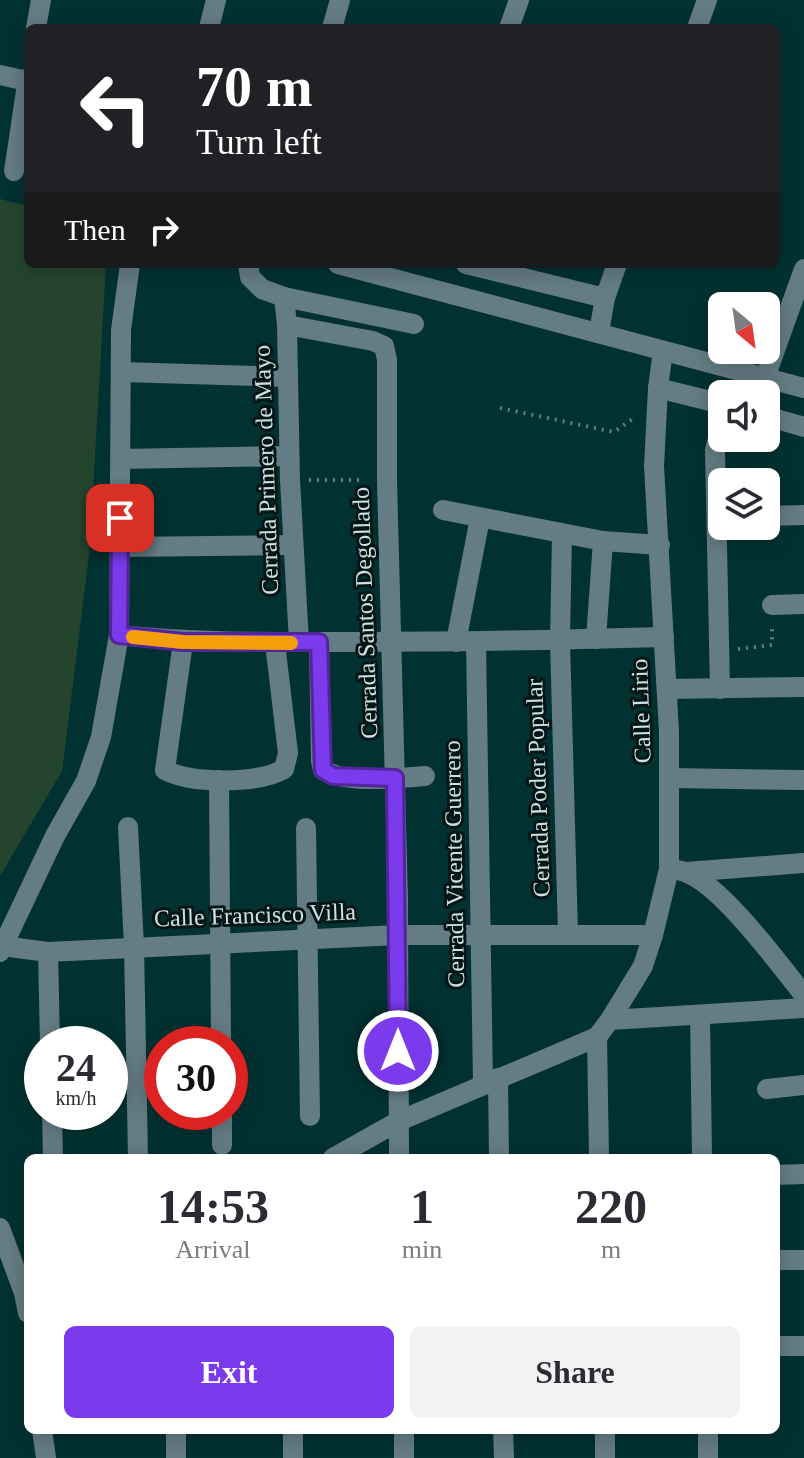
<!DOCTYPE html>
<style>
body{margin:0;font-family:Georgia,serif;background:#f2f2f3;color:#2b2b33;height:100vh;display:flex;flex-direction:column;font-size:30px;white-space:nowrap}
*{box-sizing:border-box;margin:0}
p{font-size:26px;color:#7c7c81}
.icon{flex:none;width:44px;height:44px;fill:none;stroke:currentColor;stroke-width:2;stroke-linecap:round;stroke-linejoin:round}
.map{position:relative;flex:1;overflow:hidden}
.panel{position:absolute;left:24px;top:1154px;width:756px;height:280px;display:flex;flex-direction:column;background:#fff;border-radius:12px;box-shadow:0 4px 20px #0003}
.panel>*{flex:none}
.banner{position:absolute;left:24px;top:24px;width:756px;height:244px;border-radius:12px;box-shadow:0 4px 20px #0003;background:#202124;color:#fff;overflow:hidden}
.needle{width:52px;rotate:151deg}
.fabs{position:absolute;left:708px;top:292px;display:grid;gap:16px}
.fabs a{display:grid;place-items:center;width:72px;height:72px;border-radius:12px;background:#fff;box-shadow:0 4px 20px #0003;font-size:40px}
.speed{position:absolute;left:24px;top:1026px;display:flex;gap:16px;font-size:40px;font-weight:700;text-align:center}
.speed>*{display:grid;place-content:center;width:104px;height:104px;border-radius:50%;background:#fff;box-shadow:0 4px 20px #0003;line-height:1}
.speed small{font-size:20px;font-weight:400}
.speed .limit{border:12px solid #d22;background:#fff;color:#111}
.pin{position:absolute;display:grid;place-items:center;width:68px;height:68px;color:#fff;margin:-34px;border-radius:16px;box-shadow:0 4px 12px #0006}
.me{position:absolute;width:88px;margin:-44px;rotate:0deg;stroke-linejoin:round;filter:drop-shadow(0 0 6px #0008)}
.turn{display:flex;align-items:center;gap:28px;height:168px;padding:0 40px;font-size:36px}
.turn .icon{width:104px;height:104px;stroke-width:2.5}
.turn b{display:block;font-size:56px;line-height:68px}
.then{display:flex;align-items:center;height:76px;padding:0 40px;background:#0003;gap:16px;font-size:30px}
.eta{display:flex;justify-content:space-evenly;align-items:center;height:136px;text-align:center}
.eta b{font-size:48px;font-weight:800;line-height:56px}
.cta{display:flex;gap:16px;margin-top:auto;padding:16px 40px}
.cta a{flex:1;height:92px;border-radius:12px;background:#7c3aed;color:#fff;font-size:32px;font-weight:800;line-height:92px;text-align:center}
.cta a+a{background:#f2f2f3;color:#2b2b33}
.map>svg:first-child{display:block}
</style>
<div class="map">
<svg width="804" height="1458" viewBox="0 0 804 1458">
<rect width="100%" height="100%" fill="#023131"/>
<polygon fill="#25442e" points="0,199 28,206 28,264 106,264 90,546 62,771 0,876"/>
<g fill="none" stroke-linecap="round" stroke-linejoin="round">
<g stroke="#5f8282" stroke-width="4" stroke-dasharray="2 6" stroke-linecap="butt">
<polyline points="500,408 614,432 634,418"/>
<polyline points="309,480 364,480"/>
<polyline points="738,649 772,645 772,627"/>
</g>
<g stroke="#647c83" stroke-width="20">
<polyline points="36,28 41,0"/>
<polyline points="209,28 216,0"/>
<polyline points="332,28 340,0"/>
<polyline points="509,28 519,0"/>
<polyline points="697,28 707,0"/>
<polyline points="0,75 27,81"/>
<polyline points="14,171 28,78"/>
<polyline points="248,264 250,277 262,289 284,297 414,324"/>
<polyline points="338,264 804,388"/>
<polyline points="466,264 605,298"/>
<polyline points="284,297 287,325 290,480 299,642"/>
<polyline points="287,325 373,341 384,346 387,360 387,480 398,900 399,1158"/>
<polyline points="599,332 605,298 617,264"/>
<polyline points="121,372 286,377"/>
<polyline points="765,378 804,269"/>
<polyline points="658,388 722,404"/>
<polyline points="766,416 804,427"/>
<polyline points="121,459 289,456"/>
<polyline points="443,510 603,541 660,545"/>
<polyline points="766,516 804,515"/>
<polyline points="562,534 560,641 568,934"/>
<polyline points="120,547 293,545"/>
<polyline points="772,605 804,604"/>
<path d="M119 635C196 643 272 642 349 642 454 642 559 640 664 637"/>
<polyline points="596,639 603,541"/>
<path d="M183 642 165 770C192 784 258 784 284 769L288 753 275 643"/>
<path d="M319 642 321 761 323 770C347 784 398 778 425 776"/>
<polyline points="456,642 480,518"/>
<polyline points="476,642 483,1084"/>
<polyline points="667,689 804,687"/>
<polyline points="720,689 715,450 722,423"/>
<polyline points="669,778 804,780"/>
<polyline points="219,780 221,1044"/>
<polyline points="128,827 134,946 138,1158"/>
<polyline points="306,828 310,1116"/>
<path d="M669 869C675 870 682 870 687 873 723 887 779 964 804 995"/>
<polyline points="686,872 804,863"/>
<polyline points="2,946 48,952 398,935 653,935"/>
<polyline points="0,952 55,836 86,781 101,737 119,635 121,330 130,264"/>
<polyline points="48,952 50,1044"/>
<polyline points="700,1015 702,1158"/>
<polyline points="610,1020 643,966 653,935 669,869 669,732 654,466 658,388 663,351"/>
<polyline points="597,1037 599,1158"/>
<polyline points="498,1078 499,1158"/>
<polyline points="767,1089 804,1085"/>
<polyline points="52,1112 53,1158"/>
<polyline points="222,1112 222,1145"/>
<polyline points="333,1158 399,1121 597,1037 610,1020 804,1008"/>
<polyline points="776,1175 804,1174"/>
<polyline points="0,1228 24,1293 28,1313"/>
<polyline points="776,1260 804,1260"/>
<polyline points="776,1346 804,1346"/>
<polyline points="42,1430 46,1458"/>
<polyline points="176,1430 176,1458"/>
<polyline points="293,1430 293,1458"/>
<polyline points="404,1430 404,1458"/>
<polyline points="503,1430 504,1458"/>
<polyline points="605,1430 605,1458"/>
<polyline points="708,1430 708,1458"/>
</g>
</g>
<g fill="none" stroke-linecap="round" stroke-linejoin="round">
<g stroke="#51269a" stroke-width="20">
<polyline id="route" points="120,518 119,635 183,642 319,642 323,770 333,776 395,778 398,1051"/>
</g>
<use href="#route" stroke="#7c3aed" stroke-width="14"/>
<polyline stroke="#f59e0b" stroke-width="14" points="133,637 183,642 291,643"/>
</g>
<g text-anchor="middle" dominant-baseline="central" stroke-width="6" stroke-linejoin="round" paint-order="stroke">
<g font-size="24" fill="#cce2e2" stroke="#051516">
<text transform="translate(266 470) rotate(-92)">Cerrada Primero de Mayo</text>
<text transform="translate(365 613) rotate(-92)">Cerrada Santos Degollado</text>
<text transform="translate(641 711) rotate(-92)">Calle Lirio</text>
<text transform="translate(538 788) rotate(-92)">Cerrada Poder Popular</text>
<text transform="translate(454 864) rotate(-91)">Cerrada Vicente Guerrero</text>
<text transform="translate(255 915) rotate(-2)">Calle Francisco Villa</text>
</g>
</g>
</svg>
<div class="fabs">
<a><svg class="needle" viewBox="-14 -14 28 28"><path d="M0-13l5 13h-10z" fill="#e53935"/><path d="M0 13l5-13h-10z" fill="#7c7c81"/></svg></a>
<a><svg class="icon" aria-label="sound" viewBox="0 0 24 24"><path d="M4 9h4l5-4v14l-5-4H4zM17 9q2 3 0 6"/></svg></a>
<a><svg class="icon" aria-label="layers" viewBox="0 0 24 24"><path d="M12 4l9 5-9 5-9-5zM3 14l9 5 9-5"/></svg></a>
</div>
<div class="speed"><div>24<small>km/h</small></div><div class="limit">30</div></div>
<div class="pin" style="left:120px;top:518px;background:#d93025"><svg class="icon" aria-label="arrive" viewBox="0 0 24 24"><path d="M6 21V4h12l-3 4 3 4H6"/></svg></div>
<svg class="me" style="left:398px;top:1051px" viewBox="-20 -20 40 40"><circle r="17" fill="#7c3aed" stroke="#fff" stroke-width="3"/><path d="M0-11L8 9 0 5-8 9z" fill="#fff"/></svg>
<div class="banner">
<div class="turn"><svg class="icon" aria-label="left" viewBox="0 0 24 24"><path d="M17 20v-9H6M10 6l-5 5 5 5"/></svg><div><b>70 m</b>Turn left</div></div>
<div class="then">Then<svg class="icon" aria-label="right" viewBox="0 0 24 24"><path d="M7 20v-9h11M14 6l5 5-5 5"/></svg></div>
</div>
<section class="panel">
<div class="eta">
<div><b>14:53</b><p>Arrival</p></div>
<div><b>1</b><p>min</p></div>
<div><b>220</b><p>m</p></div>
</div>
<div class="cta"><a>Exit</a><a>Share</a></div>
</section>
</div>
